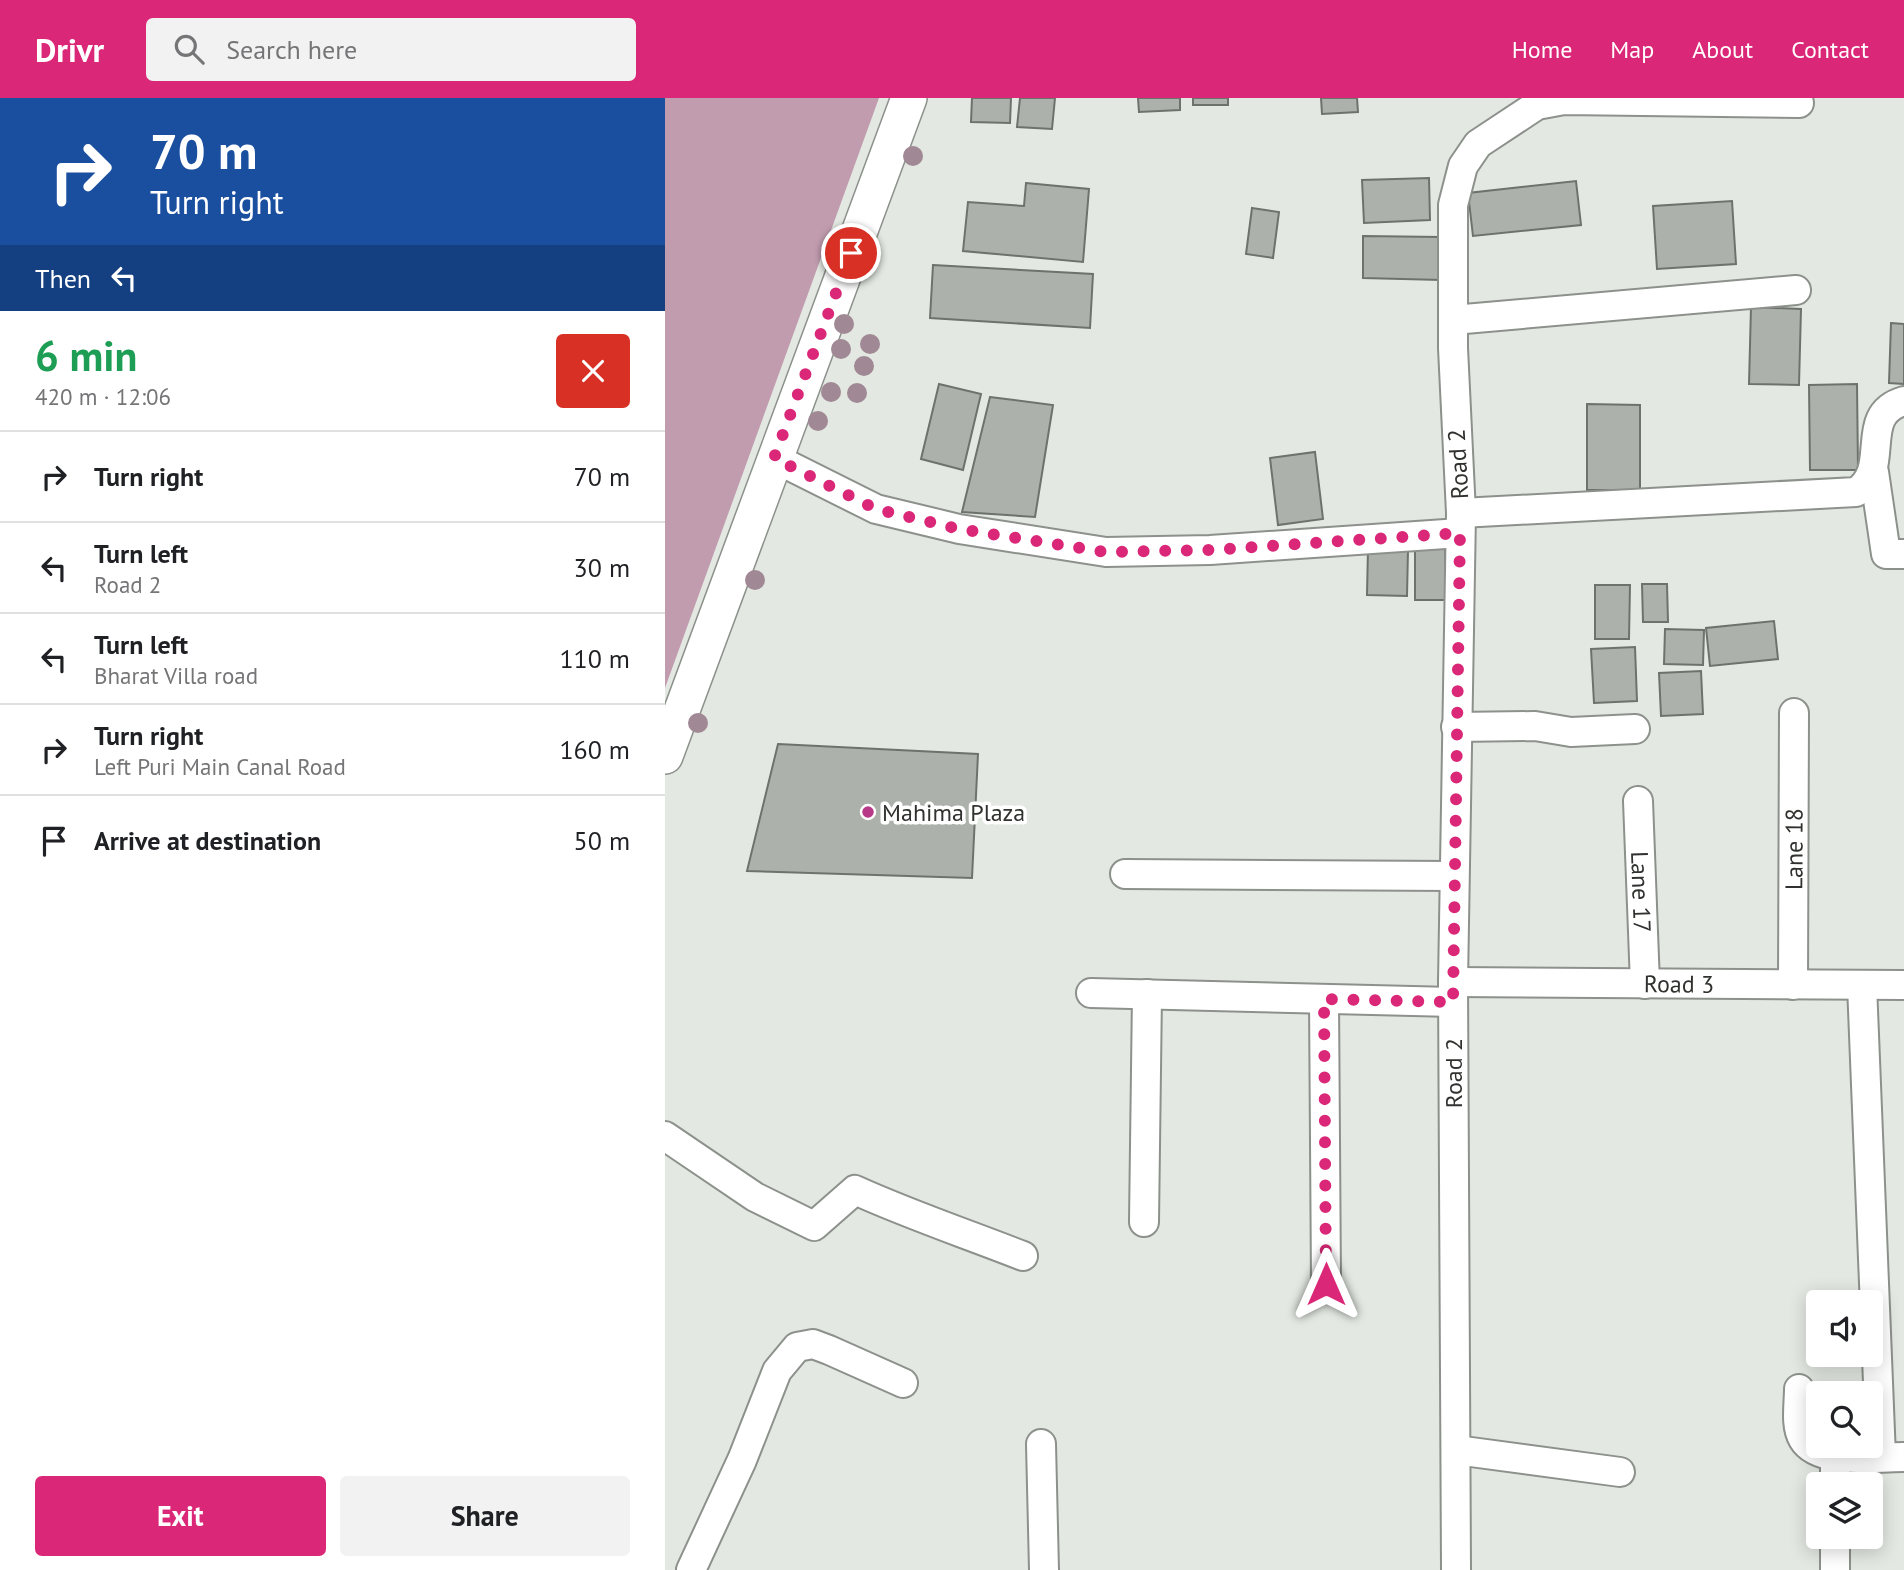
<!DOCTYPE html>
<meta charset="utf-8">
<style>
body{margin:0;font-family:"PT Sans",sans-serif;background:#f2f2f2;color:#202124;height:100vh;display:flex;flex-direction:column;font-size:26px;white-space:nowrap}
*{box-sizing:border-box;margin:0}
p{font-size:23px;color:#757577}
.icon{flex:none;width:38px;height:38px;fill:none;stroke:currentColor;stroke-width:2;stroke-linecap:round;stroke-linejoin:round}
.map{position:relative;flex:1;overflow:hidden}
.panel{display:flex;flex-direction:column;background:#fff;width:665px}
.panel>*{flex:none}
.guide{background:#1a4fa0;color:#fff;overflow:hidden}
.fabs{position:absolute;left:1141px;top:1192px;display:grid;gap:14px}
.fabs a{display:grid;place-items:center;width:77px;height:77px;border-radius:7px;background:#fff;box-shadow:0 4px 18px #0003;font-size:35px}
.pin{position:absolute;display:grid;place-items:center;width:60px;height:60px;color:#fff;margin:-30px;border:4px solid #fff;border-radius:50%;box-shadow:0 2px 7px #0007}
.me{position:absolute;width:77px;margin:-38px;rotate:0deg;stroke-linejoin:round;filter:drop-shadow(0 0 5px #0008)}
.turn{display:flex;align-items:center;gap:24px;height:147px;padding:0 35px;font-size:32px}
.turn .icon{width:91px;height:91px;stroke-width:2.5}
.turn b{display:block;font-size:49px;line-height:60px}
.then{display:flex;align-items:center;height:66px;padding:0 35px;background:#0003;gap:14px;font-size:26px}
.round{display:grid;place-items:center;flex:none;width:74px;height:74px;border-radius:7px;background:#f2f2f2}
.summary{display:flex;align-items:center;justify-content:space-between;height:119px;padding:0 35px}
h1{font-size:42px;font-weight:800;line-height:52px;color:#1e9e55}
.button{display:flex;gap:14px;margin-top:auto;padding:14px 35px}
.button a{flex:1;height:80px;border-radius:7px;background:#db2777;color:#fff;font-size:28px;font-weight:800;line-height:80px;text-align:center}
.button a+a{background:#f2f2f2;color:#202124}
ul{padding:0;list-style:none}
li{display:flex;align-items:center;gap:21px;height:91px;padding:0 35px;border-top:2px solid #e0e0e0}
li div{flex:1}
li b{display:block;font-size:26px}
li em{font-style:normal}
header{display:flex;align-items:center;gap:42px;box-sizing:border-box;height:98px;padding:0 35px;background:#db2777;color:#fff}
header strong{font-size:33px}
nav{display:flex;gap:38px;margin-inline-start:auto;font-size:24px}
.search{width:490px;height:63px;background:#f2f2f2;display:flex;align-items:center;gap:18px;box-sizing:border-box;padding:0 24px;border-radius:7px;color:#757577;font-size:26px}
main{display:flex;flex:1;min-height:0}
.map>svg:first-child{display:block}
</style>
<header>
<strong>Drivr</strong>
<div class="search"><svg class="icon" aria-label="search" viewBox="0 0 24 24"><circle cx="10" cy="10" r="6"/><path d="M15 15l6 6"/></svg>Search here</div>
<nav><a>Home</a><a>Map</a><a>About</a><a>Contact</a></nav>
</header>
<main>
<section class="panel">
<div class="guide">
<div class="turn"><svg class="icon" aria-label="right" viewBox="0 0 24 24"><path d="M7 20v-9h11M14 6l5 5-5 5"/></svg><div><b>70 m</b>Turn right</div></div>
<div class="then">Then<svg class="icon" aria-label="left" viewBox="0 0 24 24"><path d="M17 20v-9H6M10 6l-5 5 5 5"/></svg></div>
</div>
<div class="summary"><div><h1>6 min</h1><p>420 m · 12:06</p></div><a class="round" style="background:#d93025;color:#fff"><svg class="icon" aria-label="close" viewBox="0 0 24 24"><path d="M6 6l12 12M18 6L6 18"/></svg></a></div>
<ul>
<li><svg class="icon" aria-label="right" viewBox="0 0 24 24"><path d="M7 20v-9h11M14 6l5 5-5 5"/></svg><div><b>Turn right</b></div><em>70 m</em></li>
<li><svg class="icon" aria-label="left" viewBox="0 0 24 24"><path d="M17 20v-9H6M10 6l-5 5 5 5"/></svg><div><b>Turn left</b><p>Road 2</p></div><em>30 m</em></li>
<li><svg class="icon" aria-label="left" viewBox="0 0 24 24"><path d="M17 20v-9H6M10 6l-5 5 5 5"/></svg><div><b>Turn left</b><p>Bharat Villa road</p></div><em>110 m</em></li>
<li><svg class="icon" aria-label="right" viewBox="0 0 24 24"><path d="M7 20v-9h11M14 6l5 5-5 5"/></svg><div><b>Turn right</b><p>Left Puri Main Canal Road</p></div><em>160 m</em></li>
<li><svg class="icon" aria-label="arrive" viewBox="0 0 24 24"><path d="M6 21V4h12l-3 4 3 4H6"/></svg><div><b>Arrive at destination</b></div><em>50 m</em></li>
</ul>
<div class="button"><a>Exit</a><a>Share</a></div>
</section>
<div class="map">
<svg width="1239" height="1472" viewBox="0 0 1239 1472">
<rect width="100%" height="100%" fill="#e3e9e2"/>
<polygon fill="#c19caf" points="0,0 214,0 0,590"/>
<g fill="#acb2ab" stroke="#6d726c" stroke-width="2">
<polygon points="307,0 346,0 345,25 306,24"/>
<polygon points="355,0 390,0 387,31 352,29"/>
<polygon points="473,0 515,0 515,12 474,14"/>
<rect x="528" y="0" width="35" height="7"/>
<polygon points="656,0 692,0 693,14 657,16"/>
<polygon points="764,80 765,122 699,125 697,82"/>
<polygon points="911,83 916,127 808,138 803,95"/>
<polygon points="361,85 424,91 418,164 298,153 303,104 359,108"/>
<polygon points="1067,103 1071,166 992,171 988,108"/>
<polygon points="587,110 614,114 608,160 581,156"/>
<polygon points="698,138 776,139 776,182 698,180"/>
<polygon points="268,167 428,176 425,230 265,220"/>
<polygon points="1086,209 1136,211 1134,287 1084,286"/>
<polygon points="1226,225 1239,226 1239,286 1224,285"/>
<polygon points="274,286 316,296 298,372 256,361"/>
<polygon points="1192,286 1193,372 1145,372 1144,287"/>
<polygon points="325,299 388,307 370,419 297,414"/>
<polygon points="922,306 975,307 975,392 922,392"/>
<polygon points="650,354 658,421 613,427 605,360"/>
<polygon points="750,449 780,449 781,502 750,502"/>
<polygon points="703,450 743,452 742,498 702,497"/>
<polygon points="977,486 1002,486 1003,524 978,524"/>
<polygon points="930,487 965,487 964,541 930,541"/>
<polygon points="1109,523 1113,561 1045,568 1041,530"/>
<polygon points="1000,531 1039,532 1038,567 999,566"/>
<polygon points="970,549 972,603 929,605 926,551"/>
<polygon points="1036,573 1038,616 996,618 994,575"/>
<polygon points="113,646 313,656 307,780 82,773"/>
</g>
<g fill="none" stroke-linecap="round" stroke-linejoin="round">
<g stroke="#8c918b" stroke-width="32">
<g id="minor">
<polyline points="788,222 1131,192"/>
<polyline points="109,360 211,411 294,431 441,454 545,452 795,435"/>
<polyline points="1209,374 1221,456 1239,456"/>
<path d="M796 415 1191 394C1228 370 1191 317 1239 303"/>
<polyline points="791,629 870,628 906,634 970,631"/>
<path id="s1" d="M973 703 980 886"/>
<polyline points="460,776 789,778"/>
<path id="s2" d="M788 884 1239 887"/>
<path id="s3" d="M1128 887 1129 615"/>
<polyline points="1197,887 1216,1359"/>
<polyline points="426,895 788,904"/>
<polyline points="659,901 661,1186"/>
<path d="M0 1038 90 1099 149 1128 190 1092C245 1117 302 1136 358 1158"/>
<polyline points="479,1124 482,896"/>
<path d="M1134 1291C1134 1306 1130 1328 1138 1341 1153 1367 1213 1359 1239 1359"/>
<polyline points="376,1346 379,1472"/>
<polyline points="791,1352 955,1374"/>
<polyline points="1170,1386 1170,1359"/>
<polyline points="26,1472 77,1362 112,1273 132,1249 148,1246 164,1252 238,1285"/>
<polyline points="791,1472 788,884 796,415 788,250 788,107 798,68 813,46 872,7 899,2 1134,5"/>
<polyline points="1170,1472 1170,1438"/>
</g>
</g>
<g stroke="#8c918b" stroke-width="38">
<polyline id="tertiary" points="0,658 244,0"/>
</g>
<use href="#minor" stroke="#fff" stroke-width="28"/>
<use href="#tertiary" stroke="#fff" stroke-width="35"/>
</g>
<g fill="#a08894">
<circle cx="248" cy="58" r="10"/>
<circle cx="179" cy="226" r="10"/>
<circle cx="205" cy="246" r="10"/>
<circle cx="176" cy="251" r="10"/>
<circle cx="199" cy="268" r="10"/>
<circle cx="166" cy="294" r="10"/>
<circle cx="192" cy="295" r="10"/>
<circle cx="153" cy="323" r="10"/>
<circle cx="90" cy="482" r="10"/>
<circle cx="33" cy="625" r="10"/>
</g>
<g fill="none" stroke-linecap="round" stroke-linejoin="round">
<polyline stroke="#db2777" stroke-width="12" stroke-dasharray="0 21.6" points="186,155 109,360 211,411 294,431 441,454 545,452 795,435 788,904 659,901 661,1186"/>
</g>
<circle fill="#b73987" stroke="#fff" stroke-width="2.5" cx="203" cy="714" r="7"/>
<g text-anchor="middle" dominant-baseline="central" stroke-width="7" stroke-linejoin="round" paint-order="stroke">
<g font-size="24" fill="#30322f" stroke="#fff">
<text transform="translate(793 366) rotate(-93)">Road 2</text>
<text stroke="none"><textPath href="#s3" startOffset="136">Lane 18</textPath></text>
<text stroke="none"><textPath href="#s1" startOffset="91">Lane 17</textPath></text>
<text stroke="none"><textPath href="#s2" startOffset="226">Road 3</textPath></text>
<text transform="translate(788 975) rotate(-90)">Road 2</text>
</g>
<g font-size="24" fill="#30322f" stroke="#fff" text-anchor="start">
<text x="217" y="714">Mahima Plaza</text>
</g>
</g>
</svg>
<div class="fabs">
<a><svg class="icon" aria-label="sound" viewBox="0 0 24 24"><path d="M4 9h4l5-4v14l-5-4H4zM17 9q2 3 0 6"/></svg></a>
<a><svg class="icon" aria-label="search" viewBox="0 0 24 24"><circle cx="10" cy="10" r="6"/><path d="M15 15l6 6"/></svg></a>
<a><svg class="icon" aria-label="layers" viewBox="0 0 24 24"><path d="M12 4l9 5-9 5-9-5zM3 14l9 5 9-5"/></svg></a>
</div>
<div class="pin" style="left:186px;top:155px;background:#d93025"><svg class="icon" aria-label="arrive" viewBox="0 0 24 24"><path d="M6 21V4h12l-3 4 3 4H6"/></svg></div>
<svg class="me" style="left:661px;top:1186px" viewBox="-20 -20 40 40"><path d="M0-17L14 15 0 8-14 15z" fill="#db2777" stroke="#fff" stroke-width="4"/></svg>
</div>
</main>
